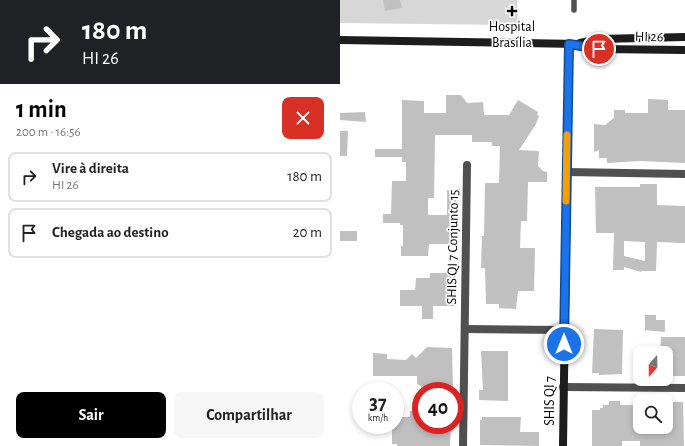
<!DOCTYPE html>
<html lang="pt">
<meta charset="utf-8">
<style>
body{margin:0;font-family:"Alegreya Sans",sans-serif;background:#f6f6f6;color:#222;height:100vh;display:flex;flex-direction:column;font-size:15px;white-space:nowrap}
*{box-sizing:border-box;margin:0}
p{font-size:13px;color:#767676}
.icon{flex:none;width:22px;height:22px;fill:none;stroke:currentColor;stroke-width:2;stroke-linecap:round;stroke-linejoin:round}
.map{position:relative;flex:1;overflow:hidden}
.sheet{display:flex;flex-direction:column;background:#fff;width:340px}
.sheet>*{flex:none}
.guide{background:#202124;color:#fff;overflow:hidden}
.needle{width:26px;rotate:200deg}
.fabs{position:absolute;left:293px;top:346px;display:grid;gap:8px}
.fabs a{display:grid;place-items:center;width:40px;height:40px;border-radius:8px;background:#fff;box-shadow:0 2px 6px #0003;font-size:20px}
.speed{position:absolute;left:12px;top:382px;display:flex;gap:8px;font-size:20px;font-weight:700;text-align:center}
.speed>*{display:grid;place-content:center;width:52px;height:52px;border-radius:50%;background:#fff;box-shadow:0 2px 6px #0003;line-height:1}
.speed small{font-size:10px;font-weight:400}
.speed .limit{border:6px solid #d22;background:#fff;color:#111}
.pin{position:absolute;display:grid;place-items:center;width:34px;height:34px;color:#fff;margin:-17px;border:2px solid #fff;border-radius:50%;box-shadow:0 1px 4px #0007}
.me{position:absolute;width:44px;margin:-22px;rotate:0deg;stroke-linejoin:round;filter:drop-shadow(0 0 3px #0008)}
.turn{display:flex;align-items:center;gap:14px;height:84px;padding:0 16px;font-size:18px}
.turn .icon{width:52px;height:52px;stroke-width:2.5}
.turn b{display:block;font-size:28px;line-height:34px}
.round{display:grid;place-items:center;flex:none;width:42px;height:42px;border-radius:8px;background:#f6f6f6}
.overview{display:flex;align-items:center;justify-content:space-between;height:68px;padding:0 16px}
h1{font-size:24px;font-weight:600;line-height:30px;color:#000}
.action{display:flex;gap:8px;margin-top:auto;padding:8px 16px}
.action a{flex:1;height:46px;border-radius:8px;background:#000;color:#fff;font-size:16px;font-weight:600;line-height:46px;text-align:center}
.action a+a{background:#f6f6f6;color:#222}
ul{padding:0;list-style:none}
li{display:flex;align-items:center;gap:12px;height:50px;margin:0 8px 6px;padding:0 8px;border:2px solid #e0e0e0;border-radius:8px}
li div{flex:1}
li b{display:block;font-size:15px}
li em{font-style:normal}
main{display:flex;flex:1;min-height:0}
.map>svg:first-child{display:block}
</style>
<main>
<section class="sheet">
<div class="guide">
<div class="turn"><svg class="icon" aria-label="right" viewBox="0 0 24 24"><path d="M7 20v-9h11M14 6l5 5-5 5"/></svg><div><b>180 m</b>HI 26</div></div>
</div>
<div class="overview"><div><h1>1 min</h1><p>200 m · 16:56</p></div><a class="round" style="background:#d93025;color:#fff"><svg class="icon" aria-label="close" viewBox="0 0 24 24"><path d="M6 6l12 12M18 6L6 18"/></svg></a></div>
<ul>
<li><svg class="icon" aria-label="right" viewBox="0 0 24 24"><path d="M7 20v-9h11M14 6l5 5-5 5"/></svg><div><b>Vire à direita</b><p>HI 26</p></div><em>180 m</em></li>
<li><svg class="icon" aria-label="arrive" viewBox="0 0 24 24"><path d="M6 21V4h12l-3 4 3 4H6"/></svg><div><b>Chegada ao destino</b></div><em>20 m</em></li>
</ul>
<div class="action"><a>Sair</a><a>Compartilhar</a></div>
</section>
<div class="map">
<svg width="345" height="446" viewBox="0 0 345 446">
<rect width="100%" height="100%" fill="#fff"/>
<polygon fill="#d7d7d7" points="0,0 177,0 178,25 0,23"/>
<g fill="#c0c0c0" fill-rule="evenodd">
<polygon points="43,0 60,0 62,8 45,11"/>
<polygon points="106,95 121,95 127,103 143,102 144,115 169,115 178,100 198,112 197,115 199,116 196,124 179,150 199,151 198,166 203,171 207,172 207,182 188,182 187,221 181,221 180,248 195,248 194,291 178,291 176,309 159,308 159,304 146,304 145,268 141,268 142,236 144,236 145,183 159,183 160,146 152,146 152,142 132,142 132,135 95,135 94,198 88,198 88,215 107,215 107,190 116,191 117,232 113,232 113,244 89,244 88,256 61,256 61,246 63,246 63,225 60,225 60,223 43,223 43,214 51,214 52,181 66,181 66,162 62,162 62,157 35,157 35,149 62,149 62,100 84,101 84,113 106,113"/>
<polygon points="308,99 328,100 328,110 345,110 345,163 300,161 267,163 267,158 259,158 259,150 254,152 254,124 265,125 274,118 274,110 285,110 285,113 308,113"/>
<polygon points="25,112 26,122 0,120 0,113"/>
<polygon points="0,131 8,131 7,156 0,156"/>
<path d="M300 184H317V205L345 206V243L317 242 316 271H301V272L284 267V270H273L274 233H256L255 187H300ZM284 241 305 242V261L284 256Z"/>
<rect x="0" y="231" width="17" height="10"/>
<polygon points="90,273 116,273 115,306 93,306 93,319 82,319 82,306 60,306 60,290 75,290 76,278 90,278"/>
<polygon points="305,315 316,315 316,320 325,320 325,332 305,330"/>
<polygon points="254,329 283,330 282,374 259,375 259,373 252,373"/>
<polygon points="321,337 345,337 345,376 326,376 326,353 320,353"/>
<polygon points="87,347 112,348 113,391 81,391 81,386 77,384 77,376 33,376 33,353 47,354 47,359 66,360 72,354 76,358"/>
<polygon points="141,351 168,351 168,401 139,400 139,390 143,390"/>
<polygon points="269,401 280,401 280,405 300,405 300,427 326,427 326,402 343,402 344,446 300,446 300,441 282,441 282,446 252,446 252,410 260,410 260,408 263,408 263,405 269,405"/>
<polygon points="70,411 81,412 81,425 111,425 110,446 57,446 57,444 52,444 52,425 55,425 55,417 70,417"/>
<polygon points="142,417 181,417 180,432 199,432 199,446 140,445 140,420 142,420"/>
</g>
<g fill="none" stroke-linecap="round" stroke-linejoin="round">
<polyline stroke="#505050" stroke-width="5.5" points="234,10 234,0"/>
<g stroke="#505050" stroke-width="8">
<polyline points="226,172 345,174"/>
<polyline points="125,329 224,330"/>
<polyline points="223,387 345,388"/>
<polyline points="123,446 127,165"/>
</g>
<g stroke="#1d1d1d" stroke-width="8">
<polyline points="0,40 238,44 259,49 345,50"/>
<polyline points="240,43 259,39 345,37"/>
<polyline points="223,446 229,44"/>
</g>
</g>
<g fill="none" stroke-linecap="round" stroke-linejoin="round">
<g stroke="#114b97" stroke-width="10">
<polyline id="route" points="224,344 229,44 259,49"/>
</g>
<use href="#route" stroke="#1a73e8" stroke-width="7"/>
<polyline stroke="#f59e0b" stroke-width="7" points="226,201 227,135"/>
</g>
<path fill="#000" stroke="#fff" stroke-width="1.5" d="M170 5h4v4h4v4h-4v4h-4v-4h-4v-4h4z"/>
<g text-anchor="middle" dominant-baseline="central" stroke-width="3.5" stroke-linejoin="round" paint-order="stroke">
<g font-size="14" fill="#000" stroke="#fff">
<text x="172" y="27">Hospital<tspan x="172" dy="16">Brasília</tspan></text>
</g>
<g font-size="14" fill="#000" stroke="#fff">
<text transform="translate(309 37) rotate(1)">HI 26</text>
<text transform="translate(113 247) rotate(-89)">SHIS QI 7 Conjunto 15</text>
<text transform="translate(210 401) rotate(-90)">SHIS QI 7</text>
</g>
</g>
</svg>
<div class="fabs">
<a><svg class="needle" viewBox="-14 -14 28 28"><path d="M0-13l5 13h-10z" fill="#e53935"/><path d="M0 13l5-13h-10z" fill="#767676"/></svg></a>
<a><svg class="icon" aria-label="search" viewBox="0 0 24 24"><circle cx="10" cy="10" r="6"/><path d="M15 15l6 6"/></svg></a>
</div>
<div class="speed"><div>37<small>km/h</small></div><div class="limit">40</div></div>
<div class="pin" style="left:259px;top:49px;background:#d93025"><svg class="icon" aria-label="arrive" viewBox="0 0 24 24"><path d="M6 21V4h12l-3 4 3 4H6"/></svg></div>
<svg class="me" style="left:224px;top:344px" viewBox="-20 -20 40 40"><circle r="17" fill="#1a73e8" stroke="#fff" stroke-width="3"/><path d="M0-11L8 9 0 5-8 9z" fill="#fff"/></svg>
</div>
</main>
